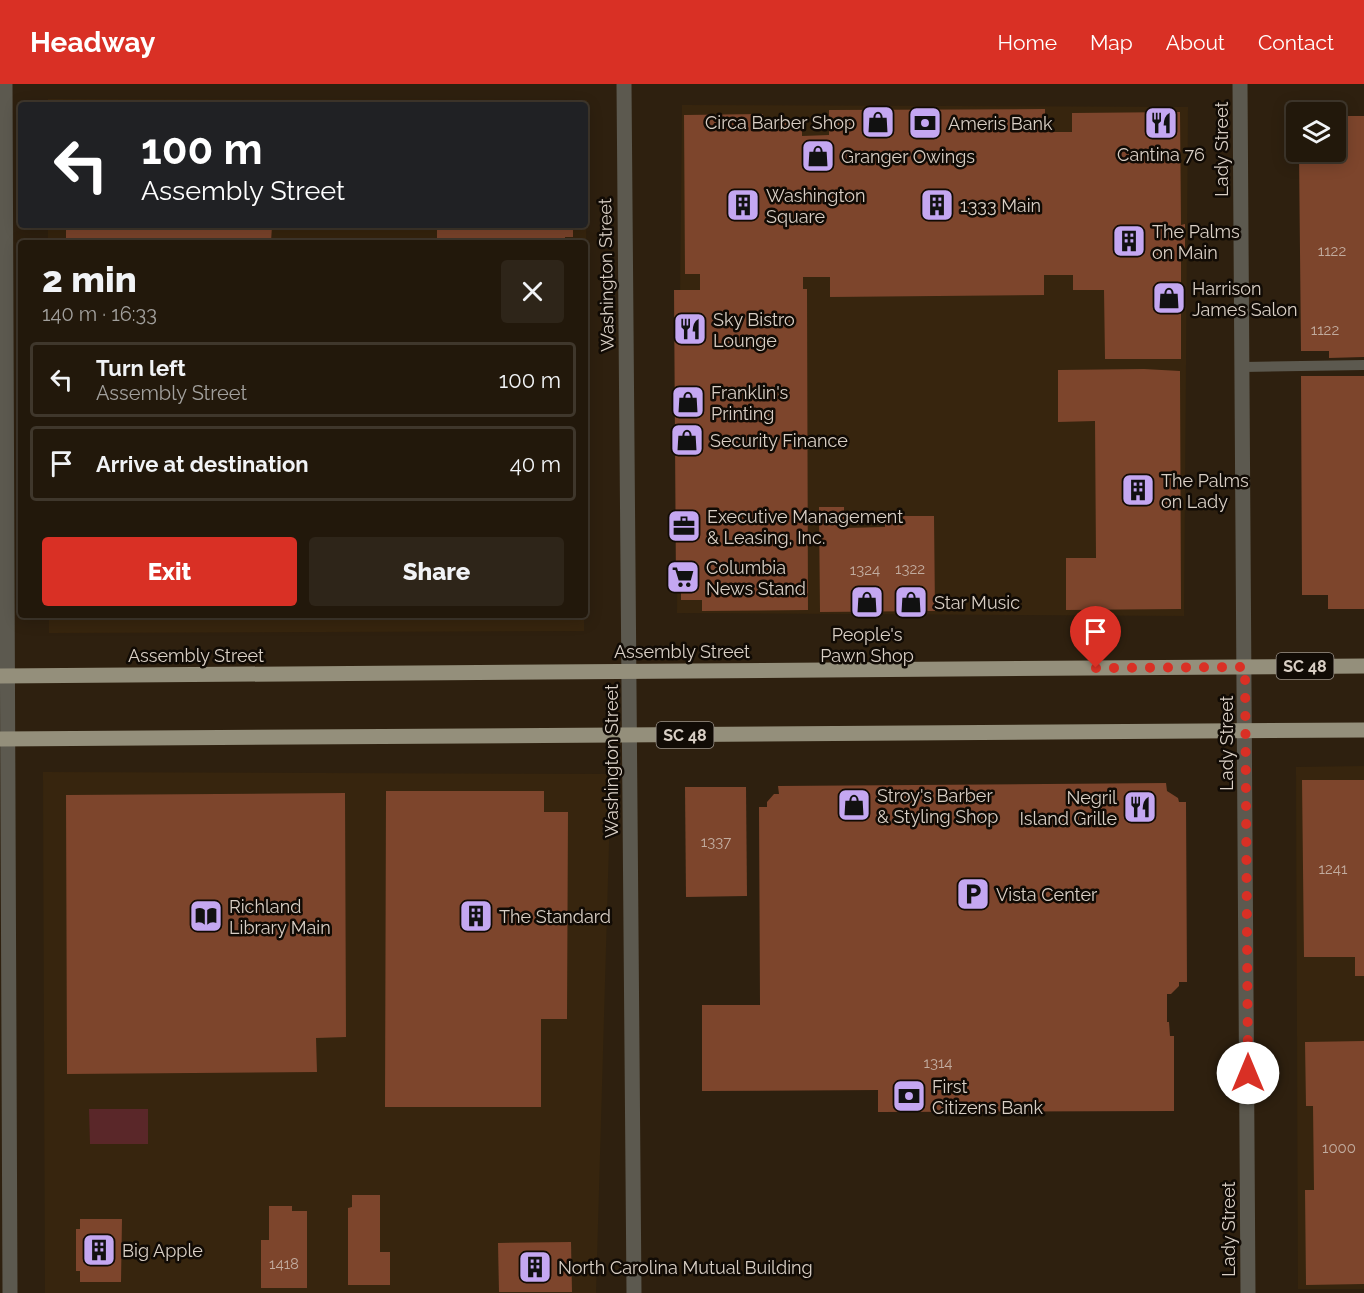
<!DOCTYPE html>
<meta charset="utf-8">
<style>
body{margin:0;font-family:Raleway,sans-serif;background:#2e2519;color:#f1f3f6;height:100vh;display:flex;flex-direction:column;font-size:22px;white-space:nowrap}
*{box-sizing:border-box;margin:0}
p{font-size:20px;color:#a2a09d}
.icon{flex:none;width:33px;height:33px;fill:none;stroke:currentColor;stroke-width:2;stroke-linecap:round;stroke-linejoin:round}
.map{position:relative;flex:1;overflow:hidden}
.drawer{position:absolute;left:18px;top:156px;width:570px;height:378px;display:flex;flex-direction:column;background:#22180b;border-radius:6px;box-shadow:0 3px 15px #0003,0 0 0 2px #3f372c}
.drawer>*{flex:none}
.top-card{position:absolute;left:18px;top:18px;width:570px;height:126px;border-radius:6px;box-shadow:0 3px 15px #0003,0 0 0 2px #3f372c;background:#202124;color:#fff;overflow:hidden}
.tools{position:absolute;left:1286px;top:18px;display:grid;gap:12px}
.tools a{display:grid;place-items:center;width:60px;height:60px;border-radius:6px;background:#22180b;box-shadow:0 3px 15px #0003,0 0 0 2px #3f372c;font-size:30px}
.pin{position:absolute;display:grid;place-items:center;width:51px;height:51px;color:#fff;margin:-62px -26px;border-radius:50% 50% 50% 0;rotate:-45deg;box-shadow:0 0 6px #0007}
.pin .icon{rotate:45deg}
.me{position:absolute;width:66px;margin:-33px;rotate:0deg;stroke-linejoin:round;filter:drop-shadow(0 0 4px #0008)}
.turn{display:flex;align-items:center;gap:21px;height:126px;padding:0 24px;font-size:27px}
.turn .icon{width:78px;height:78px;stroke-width:2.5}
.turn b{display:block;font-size:42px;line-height:51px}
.round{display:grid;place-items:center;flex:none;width:63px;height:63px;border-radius:6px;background:#2e2519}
.headline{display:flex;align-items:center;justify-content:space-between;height:102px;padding:0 24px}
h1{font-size:36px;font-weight:800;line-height:45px}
.cta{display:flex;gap:12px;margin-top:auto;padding:12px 24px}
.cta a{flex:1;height:69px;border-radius:6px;background:#d93025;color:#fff;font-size:24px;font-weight:800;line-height:69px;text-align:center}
.cta a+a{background:#2e2519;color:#f1f3f6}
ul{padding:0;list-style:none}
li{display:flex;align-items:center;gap:18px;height:75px;margin:0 12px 9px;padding:0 12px;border:3px solid #3f372c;border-radius:6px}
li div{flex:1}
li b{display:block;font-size:22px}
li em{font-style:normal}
header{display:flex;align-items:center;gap:36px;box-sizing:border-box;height:84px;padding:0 30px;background:#d93025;color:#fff}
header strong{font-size:28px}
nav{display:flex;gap:33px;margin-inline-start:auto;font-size:21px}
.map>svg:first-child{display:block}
</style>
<header>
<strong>Headway</strong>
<nav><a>Home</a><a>Map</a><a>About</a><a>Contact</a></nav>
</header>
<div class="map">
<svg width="1364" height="1209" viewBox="0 0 1364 1209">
<rect width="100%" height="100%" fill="#2e200f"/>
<g fill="#37250e">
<polygon points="48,15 587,16 585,350 585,159 48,159 48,141 585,141 585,21 48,21"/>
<polygon points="682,21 1188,23 1184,532 677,529"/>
<polygon points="49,531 584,531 584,547 49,549"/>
<polygon points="1364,682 1364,1205 1298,1205 1296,683"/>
<polygon points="43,688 611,690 596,1209 45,1209"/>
</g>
<polygon fill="#5a2729" points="89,1025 148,1025 148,1060 90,1060"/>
<g fill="#7d452c">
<polygon points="1045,25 1045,48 1072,48 1072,29 1180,28 1181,141 1185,140 1185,174 1181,174 1181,275 1105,275 1104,206 1073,206 1073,191 1044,191 1044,211 830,213 830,193 803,193 803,205 807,205 808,526 702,527 702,516 681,516 681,504 676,504 674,206 700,206 700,190 685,190 684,31 763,30 763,36 802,36 802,52 829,51 829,26"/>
<polygon points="1335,32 1364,32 1364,273 1329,274 1329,267 1301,267 1299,68 1335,68"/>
<polygon points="66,141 272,141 271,159 66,159"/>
<polygon points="437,141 573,141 573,153 565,153 565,159 437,159"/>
<polygon points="1144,285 1180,287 1181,525 1066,526 1066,474 1096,474 1095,337 1058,338 1058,286"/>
<polygon points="1301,292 1364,292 1364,525 1328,525 1328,511 1302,511"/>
<polygon points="819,423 844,423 844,444 885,443 885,432 934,432 935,527 820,528"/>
<polygon points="1302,696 1364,696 1364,892 1355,892 1355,873 1304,873"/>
<polygon points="1166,699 1167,707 1178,714 1179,718 1186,718 1187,898 1179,898 1179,902 1171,910 1167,910 1167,938 1169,938 1170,952 1174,952 1174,1027 878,1028 878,1006 702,1007 702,921 760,921 759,723 767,723 767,718 774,710 779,710 778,702"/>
<polygon points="685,703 746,703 747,812 686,813"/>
<polygon points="386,707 544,707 544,728 568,728 567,935 541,935 541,1023 385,1023"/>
<polygon points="345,709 346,953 316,954 317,988 67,990 66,711"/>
<polygon points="1364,957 1364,1200 1306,1201 1305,1106 1314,1106 1313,1022 1306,1022 1305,958"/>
<polygon points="352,1111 380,1111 380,1168 390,1168 390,1201 348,1201 348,1124 352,1123"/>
<polygon points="269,1122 292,1122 292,1127 307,1127 307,1204 261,1204 261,1156 269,1156"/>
<polygon points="80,1135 122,1135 121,1198 80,1198 80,1187 76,1187 76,1145 80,1145"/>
<polygon points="571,1158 572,1208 499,1208 498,1159"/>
</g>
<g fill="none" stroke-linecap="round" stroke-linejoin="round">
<polyline stroke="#5c594f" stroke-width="10" points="1243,283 1364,281"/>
<g stroke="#5c594f" stroke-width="15">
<polyline points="5,0 10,1209"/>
<polyline points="624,0 634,1209"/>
<polyline points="1240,0 1248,1209"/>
</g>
<g stroke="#948f7b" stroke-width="15">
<polyline points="0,592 1364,582"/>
<polyline points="0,655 1364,646"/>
</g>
</g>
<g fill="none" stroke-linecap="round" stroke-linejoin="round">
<polyline stroke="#d93025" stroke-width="10" stroke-dasharray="0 18" points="1096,584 1245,583 1248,989"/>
</g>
<defs>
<g id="shop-square" transform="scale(1.725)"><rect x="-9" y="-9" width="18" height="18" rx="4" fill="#c4a7f1" stroke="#110b05"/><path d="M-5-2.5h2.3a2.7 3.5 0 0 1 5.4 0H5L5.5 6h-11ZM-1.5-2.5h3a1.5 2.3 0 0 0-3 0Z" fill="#111"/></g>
<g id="bank-square" transform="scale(1.725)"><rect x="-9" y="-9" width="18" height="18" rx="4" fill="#c4a7f1" stroke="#110b05"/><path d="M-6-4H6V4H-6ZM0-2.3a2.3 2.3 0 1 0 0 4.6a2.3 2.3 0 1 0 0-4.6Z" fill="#111"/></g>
<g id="restaurant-square" transform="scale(1.725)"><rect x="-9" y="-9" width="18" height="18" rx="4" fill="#c4a7f1" stroke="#110b05"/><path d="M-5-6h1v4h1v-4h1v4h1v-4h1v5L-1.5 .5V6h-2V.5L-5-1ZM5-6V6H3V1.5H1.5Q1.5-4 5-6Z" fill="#111"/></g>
<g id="building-square" transform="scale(1.725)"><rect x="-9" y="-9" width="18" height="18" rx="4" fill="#c4a7f1" stroke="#110b05"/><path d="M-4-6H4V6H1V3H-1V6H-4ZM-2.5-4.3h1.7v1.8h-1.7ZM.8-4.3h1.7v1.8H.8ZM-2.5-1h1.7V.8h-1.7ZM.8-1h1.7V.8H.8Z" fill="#111"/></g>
<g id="office-square" transform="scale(1.725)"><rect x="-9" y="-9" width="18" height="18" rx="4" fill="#c4a7f1" stroke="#110b05"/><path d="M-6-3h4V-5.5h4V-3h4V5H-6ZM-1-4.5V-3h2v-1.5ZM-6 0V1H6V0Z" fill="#111"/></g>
<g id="supermarket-square" transform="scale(1.725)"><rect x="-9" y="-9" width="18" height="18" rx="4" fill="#c4a7f1" stroke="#110b05"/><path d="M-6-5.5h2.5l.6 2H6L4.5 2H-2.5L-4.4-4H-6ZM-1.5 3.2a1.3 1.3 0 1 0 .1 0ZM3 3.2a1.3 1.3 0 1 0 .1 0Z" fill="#111"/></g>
<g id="parking-square" transform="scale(1.725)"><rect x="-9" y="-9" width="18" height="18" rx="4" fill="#c4a7f1" stroke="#110b05"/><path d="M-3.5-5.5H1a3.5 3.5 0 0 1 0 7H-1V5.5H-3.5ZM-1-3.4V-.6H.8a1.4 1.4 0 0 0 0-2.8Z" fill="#111"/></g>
<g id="library-square" transform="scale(1.725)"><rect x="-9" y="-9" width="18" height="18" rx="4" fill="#c4a7f1" stroke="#110b05"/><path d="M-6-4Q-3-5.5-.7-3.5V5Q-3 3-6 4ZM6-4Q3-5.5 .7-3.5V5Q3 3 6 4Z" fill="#111"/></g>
</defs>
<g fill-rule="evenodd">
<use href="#shop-square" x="878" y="38"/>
<use href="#bank-square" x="925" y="39"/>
<use href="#restaurant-square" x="1161" y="39"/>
<use href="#shop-square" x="818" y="72"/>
<use href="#building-square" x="743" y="121"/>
<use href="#building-square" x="937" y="121"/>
<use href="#building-square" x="1129" y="157"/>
<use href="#shop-square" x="1169" y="214"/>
<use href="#restaurant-square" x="690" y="245"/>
<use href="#shop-square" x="688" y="318"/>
<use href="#shop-square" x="687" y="356"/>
<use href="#building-square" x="1138" y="406"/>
<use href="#office-square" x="684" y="442"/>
<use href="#supermarket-square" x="683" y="493"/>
<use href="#shop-square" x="867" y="518"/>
<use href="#shop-square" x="911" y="518"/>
<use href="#shop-square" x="854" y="721"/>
<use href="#restaurant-square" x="1140" y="723"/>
<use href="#parking-square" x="973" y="810"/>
<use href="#library-square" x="206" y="832"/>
<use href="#building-square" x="476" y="832"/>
<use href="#bank-square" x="909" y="1012"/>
<use href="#building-square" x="99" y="1166"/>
<use href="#building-square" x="535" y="1183"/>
</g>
<g text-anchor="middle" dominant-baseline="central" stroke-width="5" stroke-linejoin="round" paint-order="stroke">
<g font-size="15" fill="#c2ac9f">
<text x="1332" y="167">1122</text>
<text x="1325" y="246">1122</text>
<text x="910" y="485">1322</text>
<text x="865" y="486">1324</text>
<text x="716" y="758">1337</text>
<text x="1333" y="785">1241</text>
<text x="938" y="979">1314</text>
<text x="1339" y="1064">1000</text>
<text x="284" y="1180">1418</text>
</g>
<g fill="#110b05" stroke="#9d948b" stroke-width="1.5">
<rect x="1276.5" y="569" width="57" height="26" rx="4.5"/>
<rect x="656.5" y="638" width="57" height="26" rx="4.5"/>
</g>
<g font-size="16" font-weight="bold" fill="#d9cfc5">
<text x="1305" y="582">SC 48</text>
<text x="685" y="651">SC 48</text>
</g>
<g font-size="18" fill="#d9cfc5" stroke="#110b05" text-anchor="start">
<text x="855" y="38" text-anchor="end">Circa Barber Shop</text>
<text x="948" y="39">Ameris Bank</text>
<text x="1161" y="70" text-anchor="middle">Cantina 76</text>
<text x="841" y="72">Granger Owings</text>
<text x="766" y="111">Washington<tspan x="766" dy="21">Square</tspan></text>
<text x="960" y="121">1333 Main</text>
<text x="1152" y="147">The Palms<tspan x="1152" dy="21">on Main</tspan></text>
<text x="1192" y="204">Harrison<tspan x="1192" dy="21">James Salon</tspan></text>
<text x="713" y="235">Sky Bistro<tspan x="713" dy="21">Lounge</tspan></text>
<text x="711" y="308">Franklin's<tspan x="711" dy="21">Printing</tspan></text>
<text x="710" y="356">Security Finance</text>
<text x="1161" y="396">The Palms<tspan x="1161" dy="21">on Lady</tspan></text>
<text x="707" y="432">Executive Management<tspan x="707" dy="21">&amp; Leasing, Inc.</tspan></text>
<text x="706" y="483">Columbia<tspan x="706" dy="21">News Stand</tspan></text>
<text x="934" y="518">Star Music</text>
<text x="867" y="550" text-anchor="middle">People's<tspan x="867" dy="21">Pawn Shop</tspan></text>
<text x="877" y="711">Stroy's Barber<tspan x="877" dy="21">&amp; Styling Shop</tspan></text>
<text x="1117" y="713" text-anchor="end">Negril<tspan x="1117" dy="21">Island Grille</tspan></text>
<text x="996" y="810">Vista Center</text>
<text x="229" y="822">Richland<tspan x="229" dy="21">Library Main</tspan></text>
<text x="499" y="832">The Standard</text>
<text x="932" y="1002">First<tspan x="932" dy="21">Citizens Bank</tspan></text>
<text x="122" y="1166">Big Apple</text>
<text x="558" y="1183">North Carolina Mutual Building</text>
</g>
<g font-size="18" fill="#d9cfc5" stroke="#110b05">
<text transform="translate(1221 65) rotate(-90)">Lady Street</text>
<text transform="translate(606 191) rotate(-91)">Washington Street</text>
<text x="682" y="567">Assembly Street</text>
<text x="196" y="571">Assembly Street</text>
<text transform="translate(1226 659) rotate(-90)">Lady Street</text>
<text transform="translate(611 677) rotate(-90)">Washington Street</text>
<text transform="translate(1228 1145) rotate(-90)">Lady Street</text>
</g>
</g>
</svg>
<div class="tools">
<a><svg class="icon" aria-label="layers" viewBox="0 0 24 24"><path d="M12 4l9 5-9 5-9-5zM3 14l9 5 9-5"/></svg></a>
</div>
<div class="pin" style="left:1096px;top:584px;background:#d93025"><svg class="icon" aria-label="arrive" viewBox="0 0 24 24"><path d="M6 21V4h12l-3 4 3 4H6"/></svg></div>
<svg class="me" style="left:1248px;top:989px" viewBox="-20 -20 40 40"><circle r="19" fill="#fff"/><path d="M0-13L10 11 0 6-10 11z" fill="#d93025"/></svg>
<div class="top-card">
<div class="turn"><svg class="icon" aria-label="left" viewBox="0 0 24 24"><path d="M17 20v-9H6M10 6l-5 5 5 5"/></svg><div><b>100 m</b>Assembly Street</div></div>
</div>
<section class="drawer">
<div class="headline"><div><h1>2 min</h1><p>140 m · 16:33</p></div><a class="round"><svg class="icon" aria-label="close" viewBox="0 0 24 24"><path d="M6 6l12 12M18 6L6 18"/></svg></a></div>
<ul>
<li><svg class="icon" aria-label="left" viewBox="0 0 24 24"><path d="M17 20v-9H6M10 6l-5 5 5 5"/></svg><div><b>Turn left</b><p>Assembly Street</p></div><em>100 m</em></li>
<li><svg class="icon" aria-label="arrive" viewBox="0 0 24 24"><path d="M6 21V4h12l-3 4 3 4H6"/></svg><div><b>Arrive at destination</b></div><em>40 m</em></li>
</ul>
<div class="cta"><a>Exit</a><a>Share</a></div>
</section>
</div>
